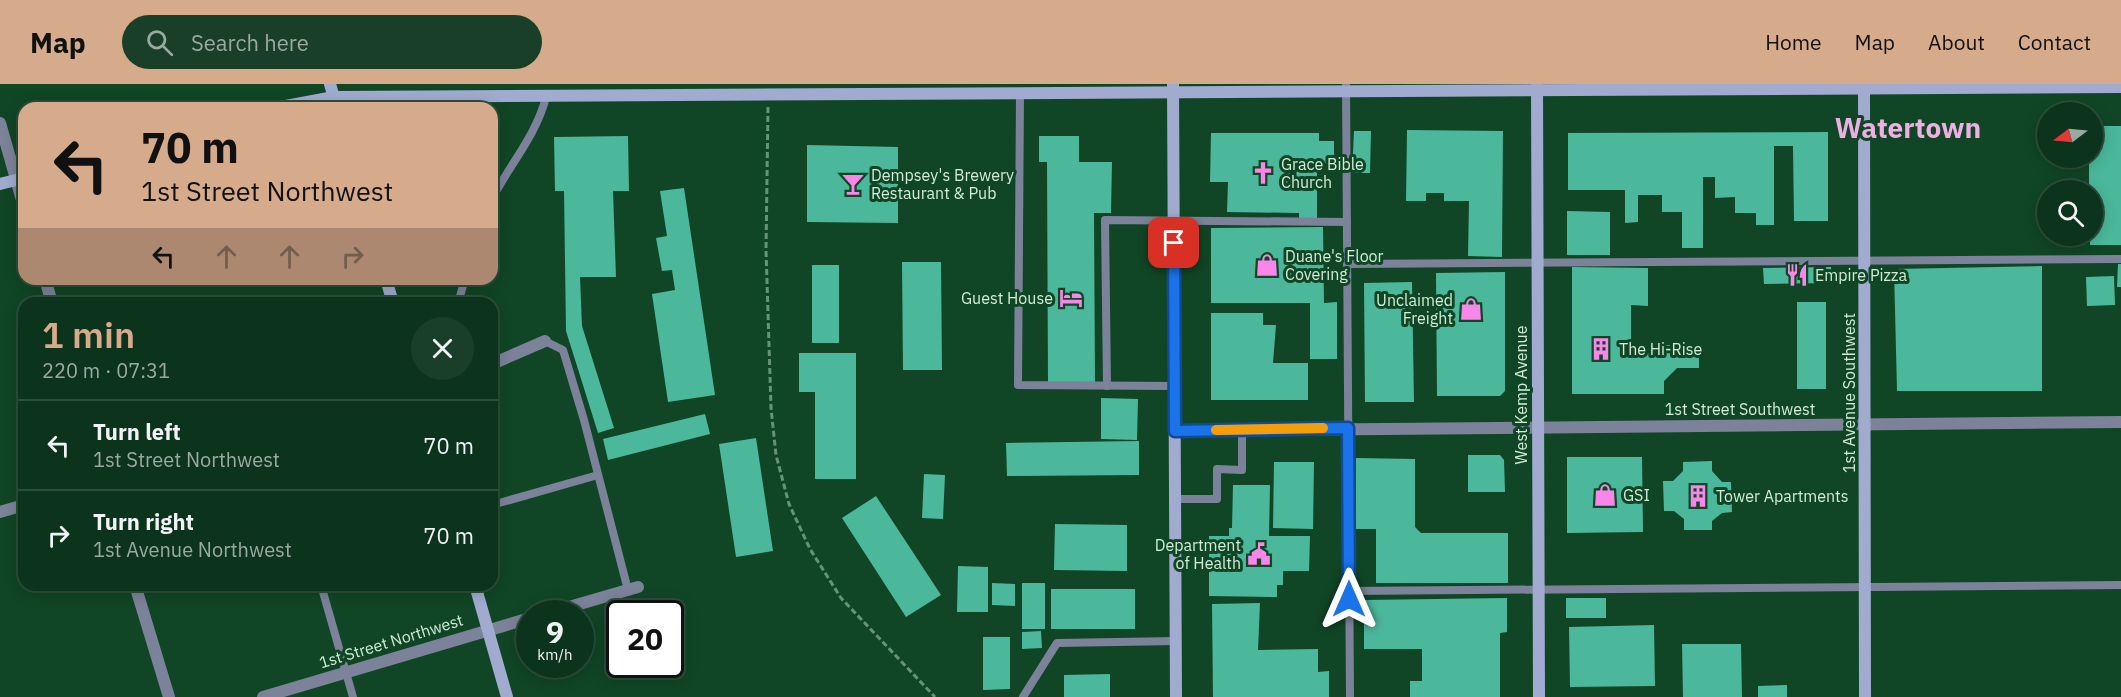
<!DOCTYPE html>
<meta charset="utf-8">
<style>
body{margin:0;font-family:"IBM Plex Sans",sans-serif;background:#1a3f29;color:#f1f3f6;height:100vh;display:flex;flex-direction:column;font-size:22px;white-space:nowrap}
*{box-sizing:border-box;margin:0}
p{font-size:20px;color:#9aaaa3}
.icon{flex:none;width:33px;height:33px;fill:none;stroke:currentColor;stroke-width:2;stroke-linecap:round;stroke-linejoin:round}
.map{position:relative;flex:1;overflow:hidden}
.details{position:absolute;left:18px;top:213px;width:480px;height:294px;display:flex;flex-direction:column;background:#0c341c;border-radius:18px;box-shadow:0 3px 15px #0003,0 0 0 2px #2c4f3b}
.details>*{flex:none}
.hud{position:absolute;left:18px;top:18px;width:480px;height:183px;border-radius:18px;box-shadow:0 3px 15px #0003,0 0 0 2px #2c4f3b;background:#d6ab8b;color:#111;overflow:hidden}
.needle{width:39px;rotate:254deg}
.fabs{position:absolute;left:2037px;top:18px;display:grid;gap:12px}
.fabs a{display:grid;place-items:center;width:66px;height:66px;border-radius:50%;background:#0c341c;box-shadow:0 3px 15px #0003,0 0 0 2px #2c4f3b;font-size:30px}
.speed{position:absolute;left:516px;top:516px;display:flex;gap:12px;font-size:30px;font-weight:700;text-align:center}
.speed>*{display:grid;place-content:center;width:78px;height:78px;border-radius:50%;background:#0c341c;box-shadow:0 3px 15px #0003,0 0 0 2px #2c4f3b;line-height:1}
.speed small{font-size:15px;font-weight:400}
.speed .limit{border:3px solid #111;border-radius:9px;background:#fff;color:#111}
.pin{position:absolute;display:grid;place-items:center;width:51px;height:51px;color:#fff;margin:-26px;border-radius:12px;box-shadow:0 3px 9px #0006}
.me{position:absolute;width:66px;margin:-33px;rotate:0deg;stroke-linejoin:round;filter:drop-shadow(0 0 4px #0008)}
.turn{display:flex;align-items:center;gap:21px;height:126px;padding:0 24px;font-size:27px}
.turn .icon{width:78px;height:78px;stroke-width:2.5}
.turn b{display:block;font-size:42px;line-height:51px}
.lanes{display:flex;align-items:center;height:57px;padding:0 24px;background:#0003;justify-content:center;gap:30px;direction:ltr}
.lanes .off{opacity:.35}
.round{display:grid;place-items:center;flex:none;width:63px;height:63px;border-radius:32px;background:#1a3f29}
.overview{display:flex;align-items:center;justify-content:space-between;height:102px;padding:0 24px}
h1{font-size:36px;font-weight:600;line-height:45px;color:#d6ab8b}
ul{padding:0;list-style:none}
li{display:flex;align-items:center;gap:18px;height:90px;padding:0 24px;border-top:2px solid #2c4f3b}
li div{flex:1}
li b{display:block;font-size:22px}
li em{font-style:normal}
header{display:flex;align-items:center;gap:36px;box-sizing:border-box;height:84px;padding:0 30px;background:#d6ab8b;color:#111}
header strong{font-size:28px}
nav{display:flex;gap:33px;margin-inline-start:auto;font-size:21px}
.search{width:420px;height:54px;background:#1a3f29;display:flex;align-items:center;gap:15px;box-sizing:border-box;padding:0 21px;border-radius:33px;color:#9aaaa3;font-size:22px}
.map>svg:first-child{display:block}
</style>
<header>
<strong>Map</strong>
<div class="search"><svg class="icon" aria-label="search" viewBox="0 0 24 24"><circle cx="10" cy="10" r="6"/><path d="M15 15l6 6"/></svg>Search here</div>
<nav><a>Home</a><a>Map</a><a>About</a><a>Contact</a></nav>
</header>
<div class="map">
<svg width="2121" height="613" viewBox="0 0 2121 613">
<rect width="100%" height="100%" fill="#104625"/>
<g fill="#4bb89b">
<polygon points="2092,42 2121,42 2121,161 2090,161 2090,152 2092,152 2092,106 2089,106 2089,74 2092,74"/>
<polygon points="1407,46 1503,47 1502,173 1468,172 1469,117 1444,117 1444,109 1426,109 1426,117 1406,117"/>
<polygon points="1354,47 1371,47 1370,89 1352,89"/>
<polygon points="1828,48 1828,137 1794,137 1793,62 1774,62 1774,141 1756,141 1756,129 1735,129 1735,113 1715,114 1715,93 1703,93 1703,164 1682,164 1682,128 1662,128 1662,111 1638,111 1638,138 1625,139 1625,106 1568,106 1568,49"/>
<polygon points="1211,49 1319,49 1319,57 1334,57 1334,80 1317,80 1317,134 1299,134 1299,129 1227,128 1228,98 1210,98"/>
<polygon points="628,52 629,107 613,107 616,193 580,193 582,242 614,344 598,349 566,247 564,107 555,107 554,53"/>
<polygon points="1039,52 1079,52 1079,78 1112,78 1111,129 1094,129 1095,299 1048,299 1047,78 1039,78"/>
<polygon points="807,61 898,63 898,139 807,138"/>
<polygon points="684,104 715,311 668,318 652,210 675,206 672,186 662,187 656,154 667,152 660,107"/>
<polygon points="1567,127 1610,128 1610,171 1567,171"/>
<polygon points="1323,143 1324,219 1337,218 1337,275 1310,275 1310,219 1211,219 1211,144"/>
<polygon points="902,178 941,178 942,286 903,286"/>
<polygon points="2118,180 2121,180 2121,203 2117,203"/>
<rect x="812" y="181" width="27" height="78"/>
<polygon points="2042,182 2042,307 1897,307 1894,185"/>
<polygon points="1572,183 1648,184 1648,222 1631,221 1631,269 1662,269 1662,261 1699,261 1699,284 1677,284 1664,297 1664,310 1572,310"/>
<polygon points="1831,183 1832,199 1764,200 1763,184"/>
<polygon points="1505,188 1505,307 1500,312 1437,312 1436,189"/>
<polygon points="2114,192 2115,221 2087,222 2086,193"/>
<polygon points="420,195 446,195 446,198 420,197"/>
<polygon points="1412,198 1414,318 1365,318 1364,199"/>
<rect x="1797" y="218" width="29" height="87"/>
<polygon points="1211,229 1263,229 1263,241 1276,241 1273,279 1308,279 1308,316 1211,316"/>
<polygon points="799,269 856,269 856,395 815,395 815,308 799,308"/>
<polygon points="1101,314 1138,315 1137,356 1101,355"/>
<polygon points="705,330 710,350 608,376 603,355"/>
<polygon points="756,354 773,467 736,473 719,360"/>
<polygon points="1139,357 1139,391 1007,392 1006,359"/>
<polygon points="1468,371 1500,371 1504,376 1505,408 1468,408"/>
<polygon points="1567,373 1642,373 1643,448 1567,449"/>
<polygon points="1356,374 1415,375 1415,443 1421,449 1508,449 1508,499 1376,499 1376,445 1356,445"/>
<polygon points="1712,377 1712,387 1722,398 1731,398 1732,428 1722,429 1712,437 1712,446 1684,446 1684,435 1674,427 1664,427 1663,397 1673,397 1683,387 1683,378"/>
<polygon points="1274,378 1314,378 1313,445 1273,444"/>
<polygon points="492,381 500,407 492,410"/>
<polygon points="924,390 945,391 943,435 922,434"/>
<polygon points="1233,401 1270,401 1269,452 1310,452 1309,487 1283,487 1283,501 1277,501 1277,513 1209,512 1209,452 1229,452 1229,444 1232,444"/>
<polygon points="876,412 941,511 906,533 842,434"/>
<polygon points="1055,440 1127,441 1127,487 1054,486"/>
<polygon points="958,482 988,483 988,528 957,528"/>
<polygon points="992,499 1015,500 1015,522 992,521"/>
<rect x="1022" y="499" width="23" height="46"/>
<rect x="1051" y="505" width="84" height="40"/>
<polygon points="1507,514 1507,548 1500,549 1500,613 1410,613 1410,597 1422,597 1422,565 1364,565 1364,516"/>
<rect x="1566" y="514" width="40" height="20"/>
<polygon points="1260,519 1258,566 1318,565 1318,588 1329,587 1329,613 1213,613 1212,520"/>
<polygon points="1654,541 1655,602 1570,603 1569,543"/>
<polygon points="1041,547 1042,564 1022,565 1022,548"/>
<polygon points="983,553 1010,553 1010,605 983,606"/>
<polygon points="1682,560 1741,560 1742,613 1683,613"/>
<polygon points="1110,590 1110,613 1064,613 1064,591"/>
<polygon points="1787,601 1787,613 1758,613 1758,602"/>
</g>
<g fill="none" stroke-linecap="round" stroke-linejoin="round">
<polyline stroke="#689276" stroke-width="3" stroke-dasharray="6 3" stroke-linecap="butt" points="768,23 766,166 771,324 776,371 789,420 810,465 841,514 935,613"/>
<g stroke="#7c8299" stroke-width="8">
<polyline points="1346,0 1350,613"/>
<polyline points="1020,11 1018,301 1175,302"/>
<path d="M492 115C510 80 536 52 546 13"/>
<polyline points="1347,180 2121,175"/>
<polyline points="458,219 465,195"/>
<polyline points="545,257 563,266 584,336 628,506"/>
<polyline points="1107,302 1105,136 1347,138"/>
<polyline points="1175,415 1217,415 1217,385 1242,386 1242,346"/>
<polyline points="492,421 598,391"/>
<polyline points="321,501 353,613"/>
<polyline points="1349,507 2121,501"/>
<polyline points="1023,613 1057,559 1176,557"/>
</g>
<g stroke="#7c8299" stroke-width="12">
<polyline points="0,39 24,123"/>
<polyline points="45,195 52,219"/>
<polyline points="492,280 545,257"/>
<polyline points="1175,347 2121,338"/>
<polyline points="0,428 24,421"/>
<polyline points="135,501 169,613"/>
<polyline points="545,530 638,503"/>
<polyline points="263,613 530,534"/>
</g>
<g stroke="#a0abcf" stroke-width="12">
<polyline points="330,0 337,24"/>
<polyline points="1173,0 1176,613"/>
<polyline points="1864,0 1865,613"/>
<polyline points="1537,2 1539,613"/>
<polyline points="275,24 334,13 2121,3"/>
<polyline points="0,100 24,94"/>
<polyline points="386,195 393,219"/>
<polyline points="475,501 507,613"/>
</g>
</g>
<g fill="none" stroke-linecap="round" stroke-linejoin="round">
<g stroke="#114b97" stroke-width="15">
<polyline id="route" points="1174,159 1175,347 1348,344 1349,515"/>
</g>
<use href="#route" stroke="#1a73e8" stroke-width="10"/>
<polyline stroke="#f59e0b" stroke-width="10" points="1216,346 1323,344"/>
</g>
<defs>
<g id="church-bare" transform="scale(1.8)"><path d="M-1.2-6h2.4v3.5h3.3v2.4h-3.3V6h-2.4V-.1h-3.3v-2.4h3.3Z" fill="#f987e9" stroke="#104625" stroke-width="2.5" paint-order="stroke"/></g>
<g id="bar-bare" transform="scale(1.8)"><path d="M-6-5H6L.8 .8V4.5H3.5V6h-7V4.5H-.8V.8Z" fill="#f987e9" stroke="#104625" stroke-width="2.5" paint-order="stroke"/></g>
<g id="shop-bare" transform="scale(1.8)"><path d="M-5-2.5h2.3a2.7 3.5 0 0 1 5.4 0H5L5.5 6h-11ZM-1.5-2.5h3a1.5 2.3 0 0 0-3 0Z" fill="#f987e9" stroke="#104625" stroke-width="2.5" paint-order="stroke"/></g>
<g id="restaurant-bare" transform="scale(1.8)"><path d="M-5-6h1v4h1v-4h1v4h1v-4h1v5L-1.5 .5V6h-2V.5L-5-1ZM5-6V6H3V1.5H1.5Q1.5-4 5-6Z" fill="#f987e9" stroke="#104625" stroke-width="2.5" paint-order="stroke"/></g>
<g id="hotel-bare" transform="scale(1.8)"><path d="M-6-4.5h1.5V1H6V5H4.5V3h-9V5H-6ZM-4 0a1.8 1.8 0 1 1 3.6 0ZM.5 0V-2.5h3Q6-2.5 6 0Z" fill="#f987e9" stroke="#104625" stroke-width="2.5" paint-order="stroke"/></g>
<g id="building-bare" transform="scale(1.8)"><path d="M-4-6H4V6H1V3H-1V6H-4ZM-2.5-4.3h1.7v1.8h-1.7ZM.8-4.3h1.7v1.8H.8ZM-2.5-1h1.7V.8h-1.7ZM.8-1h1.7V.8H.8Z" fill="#f987e9" stroke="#104625" stroke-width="2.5" paint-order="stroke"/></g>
<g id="civic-bare" transform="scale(1.8)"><path d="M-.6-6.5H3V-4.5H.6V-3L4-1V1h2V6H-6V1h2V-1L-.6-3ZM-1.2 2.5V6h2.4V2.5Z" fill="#f987e9" stroke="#104625" stroke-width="2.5" paint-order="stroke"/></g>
</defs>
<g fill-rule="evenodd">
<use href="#church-bare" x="1263" y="89"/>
<use href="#bar-bare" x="853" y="100"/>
<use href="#shop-bare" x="1267" y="181"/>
<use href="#restaurant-bare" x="1797" y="191"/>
<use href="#hotel-bare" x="1071" y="214"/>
<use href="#shop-bare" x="1471" y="225"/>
<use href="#building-bare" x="1601" y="265"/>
<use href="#shop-bare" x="1605" y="411"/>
<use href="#building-bare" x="1698" y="412"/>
<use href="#civic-bare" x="1259" y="470"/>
</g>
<g text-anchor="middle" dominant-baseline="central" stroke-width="6" stroke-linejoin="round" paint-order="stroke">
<g font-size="16" fill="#d1ecd7" stroke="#104625" text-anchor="start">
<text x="1281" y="80">Grace Bible<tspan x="1281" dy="18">Church</tspan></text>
<text x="871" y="91">Dempsey's Brewery<tspan x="871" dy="18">Restaurant &amp; Pub</tspan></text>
<text x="1285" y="172">Duane's Floor<tspan x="1285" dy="18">Covering</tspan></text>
<text x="1815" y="191">Empire Pizza</text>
<text x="1053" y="214" text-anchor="end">Guest House</text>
<text x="1453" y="216" text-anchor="end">Unclaimed<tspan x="1453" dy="18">Freight</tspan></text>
<text x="1619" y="265">The Hi-Rise</text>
<text x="1623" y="411">GSI</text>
<text x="1716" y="412">Tower Apartments</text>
<text x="1241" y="461" text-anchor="end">Department<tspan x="1241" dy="18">of Health</tspan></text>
</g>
<g font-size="16" fill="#d1ecd7" stroke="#104625">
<text transform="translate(1849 309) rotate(-90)">1st Avenue Southwest</text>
<text transform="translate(1521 311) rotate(-90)">West Kemp Avenue</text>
<text x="1740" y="325">1st Street Southwest</text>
<text transform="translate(391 557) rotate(-17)">1st Street Northwest</text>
</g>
<g font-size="28" font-weight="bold" fill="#eeafe3" stroke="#104625">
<text x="1908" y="43">Watertown</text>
</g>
</g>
</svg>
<div class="fabs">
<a><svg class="needle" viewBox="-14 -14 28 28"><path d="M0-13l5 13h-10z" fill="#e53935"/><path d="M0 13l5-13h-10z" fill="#9aaaa3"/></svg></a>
<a><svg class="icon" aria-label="search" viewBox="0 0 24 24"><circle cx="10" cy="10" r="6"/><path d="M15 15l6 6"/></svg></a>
</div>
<div class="speed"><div>9<small>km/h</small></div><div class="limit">20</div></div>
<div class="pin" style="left:1174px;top:159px;background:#d93025"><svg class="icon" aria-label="arrive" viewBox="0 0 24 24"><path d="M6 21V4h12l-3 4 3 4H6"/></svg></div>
<svg class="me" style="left:1349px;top:515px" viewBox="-20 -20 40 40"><path d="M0-17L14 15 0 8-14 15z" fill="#1a73e8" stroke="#fff" stroke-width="4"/></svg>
<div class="hud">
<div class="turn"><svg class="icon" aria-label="left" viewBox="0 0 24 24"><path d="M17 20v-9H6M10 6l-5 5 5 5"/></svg><div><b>70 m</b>1st Street Northwest</div></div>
<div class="lanes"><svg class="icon" aria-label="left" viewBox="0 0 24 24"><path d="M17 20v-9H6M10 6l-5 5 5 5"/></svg><svg class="icon off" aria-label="ahead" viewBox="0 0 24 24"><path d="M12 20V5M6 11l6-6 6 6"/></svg><svg class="icon off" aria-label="ahead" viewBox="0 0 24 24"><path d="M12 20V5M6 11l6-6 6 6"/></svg><svg class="icon off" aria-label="right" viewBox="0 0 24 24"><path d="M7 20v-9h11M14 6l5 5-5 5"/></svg></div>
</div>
<section class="details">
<div class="overview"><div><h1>1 min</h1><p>220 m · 07:31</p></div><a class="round"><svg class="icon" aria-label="close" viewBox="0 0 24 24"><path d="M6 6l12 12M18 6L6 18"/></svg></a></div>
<ul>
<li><svg class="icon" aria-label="left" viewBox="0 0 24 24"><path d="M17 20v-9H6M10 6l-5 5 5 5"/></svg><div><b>Turn left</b><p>1st Street Northwest</p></div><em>70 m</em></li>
<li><svg class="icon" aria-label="right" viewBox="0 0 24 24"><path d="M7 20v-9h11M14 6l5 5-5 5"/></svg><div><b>Turn right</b><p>1st Avenue Northwest</p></div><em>70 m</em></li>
</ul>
</section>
</div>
